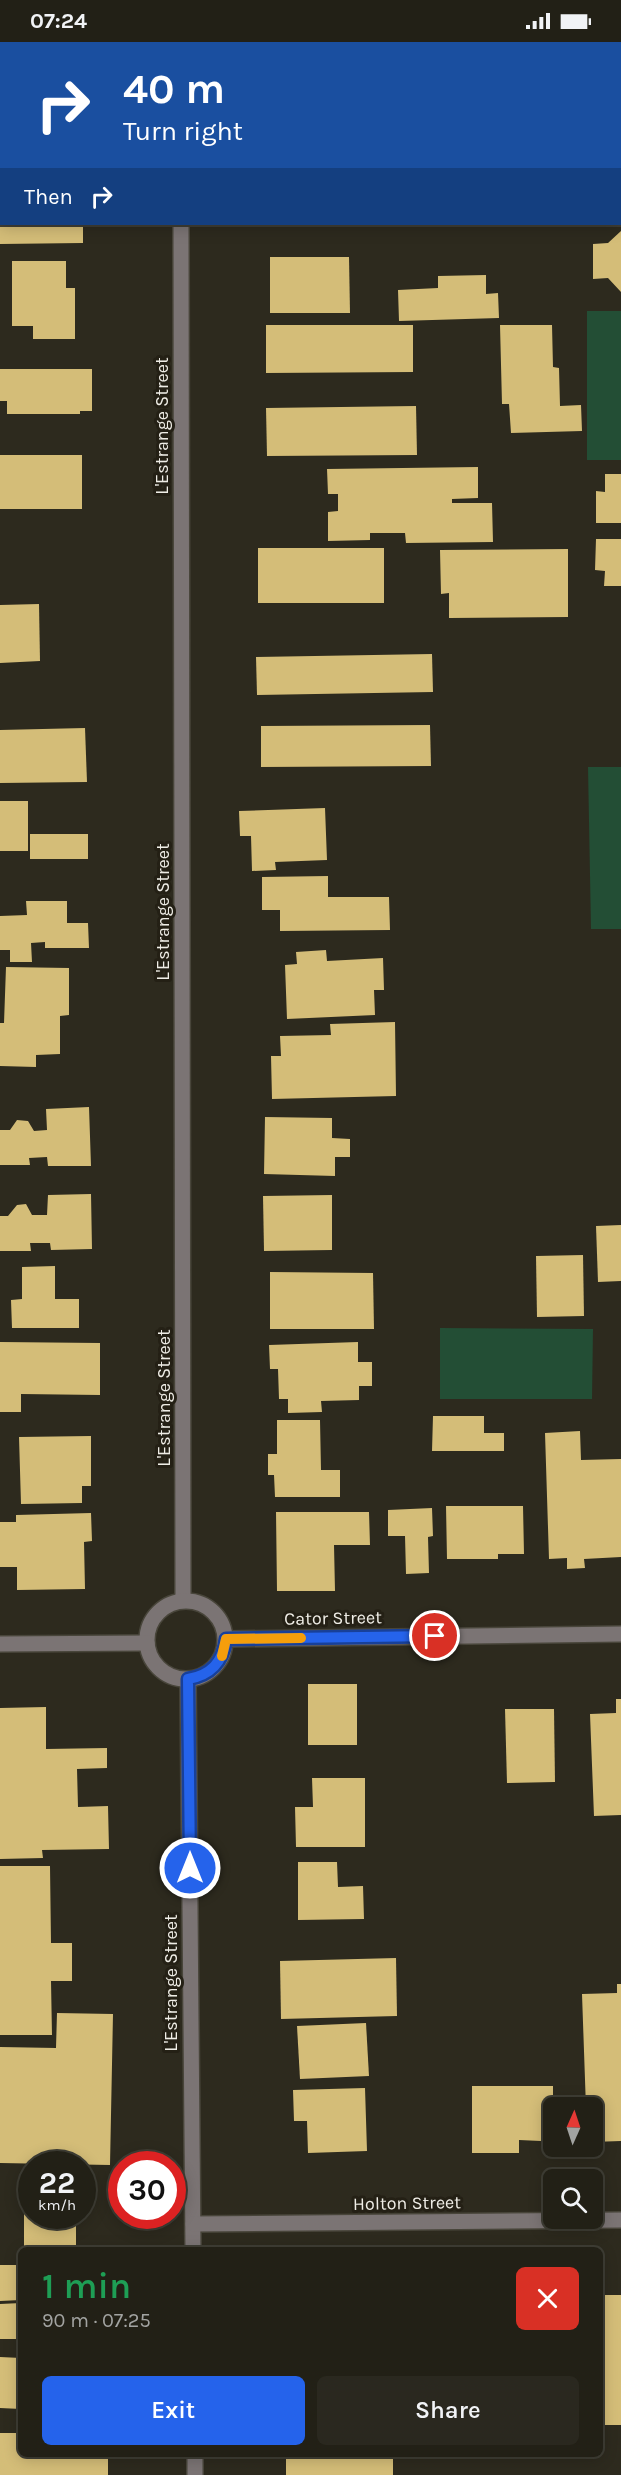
<!DOCTYPE html>
<meta charset="utf-8">
<style>
body{margin:0;font-family:Karla,sans-serif;background:#2a281f;color:#f1f3f6;height:100vh;display:flex;flex-direction:column;font-size:22px;white-space:nowrap}
*{box-sizing:border-box;margin:0}
p{font-size:20px;color:#a2a3a1}
.icon{flex:none;width:33px;height:33px;fill:none;stroke:currentColor;stroke-width:2;stroke-linecap:round;stroke-linejoin:round}
.map{position:relative;flex:1;overflow:hidden}
.panel{position:absolute;left:18px;top:2205px;width:585px;height:210px;display:flex;flex-direction:column;background:#222016;border-radius:9px;box-shadow:0 3px 15px #0003,0 0 0 2px #3f3e35}
.panel>*{flex:none}
.guide{position:absolute;left:0px;top:0px;width:621px;height:183px;box-shadow:0 3px 15px #0003,0 0 0 2px #3f3e35;background:#1a4fa0;color:#fff;overflow:hidden}
.needle{width:39px;rotate:3deg}
.controls{position:absolute;left:543px;top:2055px;display:grid;gap:12px}
.controls a{display:grid;place-items:center;width:60px;height:60px;border-radius:9px;background:#222016;box-shadow:0 3px 15px #0003,0 0 0 2px #3f3e35;font-size:30px}
.speed{position:absolute;left:18px;top:2109px;display:flex;gap:12px;font-size:30px;font-weight:700;text-align:center}
.speed>*{display:grid;place-content:center;width:78px;height:78px;border-radius:50%;background:#222016;box-shadow:0 3px 15px #0003,0 0 0 2px #3f3e35;line-height:1}
.speed small{font-size:15px;font-weight:400}
.speed .limit{border:9px solid #d22;background:#fff;color:#111}
.pin{position:absolute;display:grid;place-items:center;width:51px;height:51px;color:#fff;margin:-26px;border:3px solid #fff;border-radius:50%;box-shadow:0 2px 6px #0007}
.me{position:absolute;width:66px;margin:-33px;rotate:0deg;stroke-linejoin:round;filter:drop-shadow(0 0 4px #0008)}
.turn{display:flex;align-items:center;gap:21px;height:126px;padding:0 24px;font-size:27px}
.turn .icon{width:78px;height:78px;stroke-width:2.5}
.turn b{display:block;font-size:42px;line-height:51px}
.then{display:flex;align-items:center;height:57px;padding:0 24px;background:#0003;gap:12px;font-size:22px}
.round{display:grid;place-items:center;flex:none;width:63px;height:63px;border-radius:9px;background:#2a281f}
.head{display:flex;align-items:center;justify-content:space-between;height:102px;padding:0 24px}
h1{font-size:36px;font-weight:600;line-height:45px;color:#1e9e55}
.primary-button{display:flex;gap:12px;margin-top:auto;padding:12px 24px}
.primary-button a{flex:1;height:69px;border-radius:9px;background:#2563eb;color:#fff;font-size:24px;font-weight:600;line-height:69px;text-align:center}
.primary-button a+a{background:#2a281f;color:#f1f3f6}
.status{display:flex;justify-content:space-between;align-items:center;height:42px;padding:0 30px;background:#222016;direction:ltr}
.status svg{height:16px;fill:currentColor}
.map>svg:first-child{display:block}
</style>
<div class="status"><b>07:24</b><svg viewBox="0 0 49 12"><path d="M0 12V9h3v3zM5 12V6h3v6zM10 12V3h3v9zM15 12V0h3v12zM26 1h20v11H26zM47 4h2v5h-2z"/></svg></div>
<div class="map">
<svg width="621" height="2433" viewBox="0 0 621 2433">
<rect width="100%" height="100%" fill="#2d2a1e"/>
<g fill="#234e35">
<rect x="587" y="269" width="34" height="149"/>
<polygon points="588,725 621,725 621,887 591,887"/>
<polygon points="440,1286 593,1287 592,1357 440,1357"/>
</g>
<g fill="#d4bd78">
<polygon points="0,182 83,182 83,201 0,202"/>
<polygon points="621,189 621,250 608,236 593,237 593,202 608,201"/>
<polygon points="270,215 349,215 350,271 270,271"/>
<polygon points="12,219 66,219 66,246 75,246 75,297 33,297 33,284 12,284"/>
<polygon points="486,233 486,252 498,251 499,276 399,279 398,248 438,246 438,234"/>
<polygon points="266,283 413,283 413,330 266,331"/>
<polygon points="500,283 552,283 553,325 559,326 560,364 581,363 582,389 511,391 509,362 502,362"/>
<polygon points="0,327 92,327 92,369 80,369 80,372 7,372 7,359 0,359"/>
<polygon points="416,364 417,413 267,414 266,366"/>
<rect x="0" y="413" width="82" height="54"/>
<polygon points="478,425 478,456 452,457 452,461 492,461 493,500 406,501 405,491 370,491 370,498 328,499 328,470 338,469 338,452 328,452 327,427"/>
<polygon points="605,432 621,432 621,481 596,481 596,449 605,450"/>
<polygon points="596,497 621,497 621,544 604,544 605,529 595,528"/>
<rect x="258" y="506" width="126" height="55"/>
<polygon points="568,507 568,575 449,576 449,551 441,552 440,508"/>
<polygon points="39,562 40,619 0,621 0,563"/>
<polygon points="432,612 433,650 257,653 256,615"/>
<polygon points="430,683 431,724 261,725 261,684"/>
<polygon points="85,686 87,740 0,741 0,688"/>
<rect x="0" y="759" width="28" height="50"/>
<polygon points="325,766 327,818 275,820 276,828 252,829 251,794 240,794 239,769"/>
<rect x="30" y="792" width="58" height="25"/>
<polygon points="328,834 328,855 389,855 390,888 280,889 280,868 262,868 262,835"/>
<polygon points="26,859 67,859 67,881 88,881 89,906 45,906 45,900 31,901 32,920 10,920 10,908 0,908 0,874 27,873"/>
<polygon points="326,908 327,919 383,916 384,948 374,948 375,973 287,977 285,923 297,922 296,910"/>
<polygon points="6,925 69,926 69,973 60,974 60,1012 36,1013 36,1025 0,1024 0,981 4,981"/>
<polygon points="395,980 396,1054 272,1057 271,1014 281,1014 280,994 331,993 330,982"/>
<polygon points="89,1065 91,1124 48,1124 47,1115 29,1116 30,1123 0,1123 0,1088 10,1088 17,1078 28,1079 34,1089 47,1088 46,1067"/>
<polygon points="265,1075 332,1076 332,1096 350,1097 350,1115 335,1115 335,1134 264,1132"/>
<polygon points="91,1152 92,1207 51,1208 50,1201 30,1201 31,1209 0,1209 0,1174 8,1174 17,1163 26,1162 32,1173 47,1173 48,1153"/>
<polygon points="332,1153 332,1208 264,1209 263,1154"/>
<polygon points="621,1183 621,1239 598,1240 596,1184"/>
<polygon points="583,1213 584,1274 537,1275 536,1214"/>
<polygon points="55,1224 55,1257 79,1257 79,1286 12,1286 11,1258 22,1257 22,1225"/>
<polygon points="270,1230 373,1231 374,1287 270,1287"/>
<polygon points="0,1300 100,1301 100,1353 21,1352 21,1370 0,1370"/>
<polygon points="358,1300 358,1320 372,1320 372,1344 359,1344 359,1358 321,1359 322,1370 288,1371 288,1357 279,1357 278,1327 270,1327 269,1303"/>
<polygon points="433,1374 484,1374 484,1391 504,1391 504,1409 432,1409"/>
<polygon points="277,1378 320,1378 321,1428 340,1428 340,1455 275,1455 274,1433 268,1433 268,1412 277,1412"/>
<polygon points="580,1389 581,1418 621,1417 621,1515 584,1517 585,1526 567,1527 567,1516 549,1517 545,1391"/>
<polygon points="91,1394 91,1444 82,1444 82,1461 21,1462 19,1395"/>
<polygon points="446,1464 523,1464 524,1512 498,1512 498,1517 447,1517"/>
<polygon points="432,1466 433,1494 428,1495 429,1531 406,1532 405,1494 388,1494 388,1468"/>
<polygon points="276,1470 369,1470 370,1503 334,1503 335,1549 277,1549"/>
<polygon points="91,1471 92,1499 84,1500 85,1547 17,1548 17,1525 0,1525 0,1480 16,1480 16,1473"/>
<rect x="308" y="1642" width="49" height="61"/>
<polygon points="616,1657 621,1657 621,1773 594,1774 590,1672 616,1671"/>
<polygon points="46,1665 46,1707 107,1706 107,1726 77,1727 78,1765 108,1764 109,1807 42,1808 43,1816 0,1817 0,1666"/>
<polygon points="505,1667 554,1667 555,1740 507,1741"/>
<polygon points="312,1736 365,1736 365,1805 296,1805 295,1765 313,1765"/>
<polygon points="298,1820 337,1820 338,1845 363,1844 364,1877 298,1878"/>
<polygon points="0,1824 50,1824 51,1901 72,1901 72,1939 51,1939 52,1993 0,1993"/>
<polygon points="396,1916 397,1974 281,1977 280,1919"/>
<polygon points="617,1942 621,1942 621,2099 592,2100 592,2066 586,2066 582,1952 617,1951"/>
<polygon points="57,1971 113,1972 110,2123 0,2121 0,2005 56,2006"/>
<polygon points="366,1981 369,2034 300,2037 297,1984"/>
<polygon points="472,2044 553,2044 553,2088 541,2088 541,2099 519,2098 519,2111 472,2111"/>
<polygon points="365,2046 367,2109 308,2111 307,2079 294,2079 293,2048"/>
<polygon points="24,2166 32,2167 32,2174 76,2174 76,2208 24,2208"/>
<polygon points="0,2223 21,2223 21,2258 0,2259"/>
<rect x="600" y="2253" width="21" height="130"/>
<polygon points="21,2261 21,2297 0,2297 0,2262"/>
<polygon points="0,2315 21,2316 21,2367 0,2366"/>
<polygon points="0,2391 21,2391 21,2412 108,2412 108,2433 0,2433"/>
<rect x="286" y="2412" width="107" height="21"/>
</g>
<g fill="none" stroke-linecap="round" stroke-linejoin="round">
<g stroke="#48453a" stroke-width="18">
<g id="minor">
<polyline points="181,0 181,2"/>
<polyline points="406,0 406,2"/>
<polyline points="620,83 621,83"/>
<polyline points="181,182 183,1558"/>
<circle cx="186" cy="1598" r="39"/>
<polyline points="226,1597 621,1592"/>
<polyline points="0,1602 147,1601"/>
<polyline points="188,1637 193,2208"/>
<polyline points="193,2182 621,2178"/>
<polyline points="195,2412 195,2433"/>
</g>
</g>
<use href="#minor" stroke="#7b7474" stroke-width="15"/>
</g>
<g fill="none" stroke-linecap="round" stroke-linejoin="round">
<g stroke="#184099" stroke-width="15">
<path id="route" d="M190 1826 188 1637C211 1633 223 1620 226 1597L435 1594"/>
</g>
<use href="#route" stroke="#2563eb" stroke-width="10"/>
<polyline stroke="#f59e0b" stroke-width="10" points="222,1614 226,1597 301,1596"/>
</g>
<g text-anchor="middle" dominant-baseline="central" stroke-width="6" stroke-linejoin="round" paint-order="stroke">
<g font-size="18" fill="#efede6" stroke="#242015">
<text transform="translate(162 384) rotate(-90)">L'Estrange Street</text>
<text transform="translate(163 870) rotate(-90)">L'Estrange Street</text>
<text transform="translate(164 1356) rotate(-90)">L'Estrange Street</text>
<text transform="translate(333 1576) rotate(-1)">Cator Street</text>
<text transform="translate(171 1941) rotate(-90)">L'Estrange Street</text>
<text transform="translate(407 2161) rotate(-1)">Holton Street</text>
</g>
</g>
</svg>
<div class="controls">
<a><svg class="needle" viewBox="-14 -14 28 28"><path d="M0-13l5 13h-10z" fill="#e53935"/><path d="M0 13l5-13h-10z" fill="#a2a3a1"/></svg></a>
<a><svg class="icon" aria-label="search" viewBox="0 0 24 24"><circle cx="10" cy="10" r="6"/><path d="M15 15l6 6"/></svg></a>
</div>
<div class="speed"><div>22<small>km/h</small></div><div class="limit">30</div></div>
<div class="pin" style="left:435px;top:1594px;background:#d93025"><svg class="icon" aria-label="arrive" viewBox="0 0 24 24"><path d="M6 21V4h12l-3 4 3 4H6"/></svg></div>
<svg class="me" style="left:190px;top:1826px" viewBox="-20 -20 40 40"><circle r="17" fill="#2563eb" stroke="#fff" stroke-width="3"/><path d="M0-11L8 9 0 5-8 9z" fill="#fff"/></svg>
<div class="guide">
<div class="turn"><svg class="icon" aria-label="right" viewBox="0 0 24 24"><path d="M7 20v-9h11M14 6l5 5-5 5"/></svg><div><b>40 m</b>Turn right</div></div>
<div class="then">Then<svg class="icon" aria-label="right" viewBox="0 0 24 24"><path d="M7 20v-9h11M14 6l5 5-5 5"/></svg></div>
</div>
<section class="panel">
<div class="head"><div><h1>1 min</h1><p>90 m · 07:25</p></div><a class="round" style="background:#d93025;color:#fff"><svg class="icon" aria-label="close" viewBox="0 0 24 24"><path d="M6 6l12 12M18 6L6 18"/></svg></a></div>
<div class="primary-button"><a>Exit</a><a>Share</a></div>
</section>
</div>
